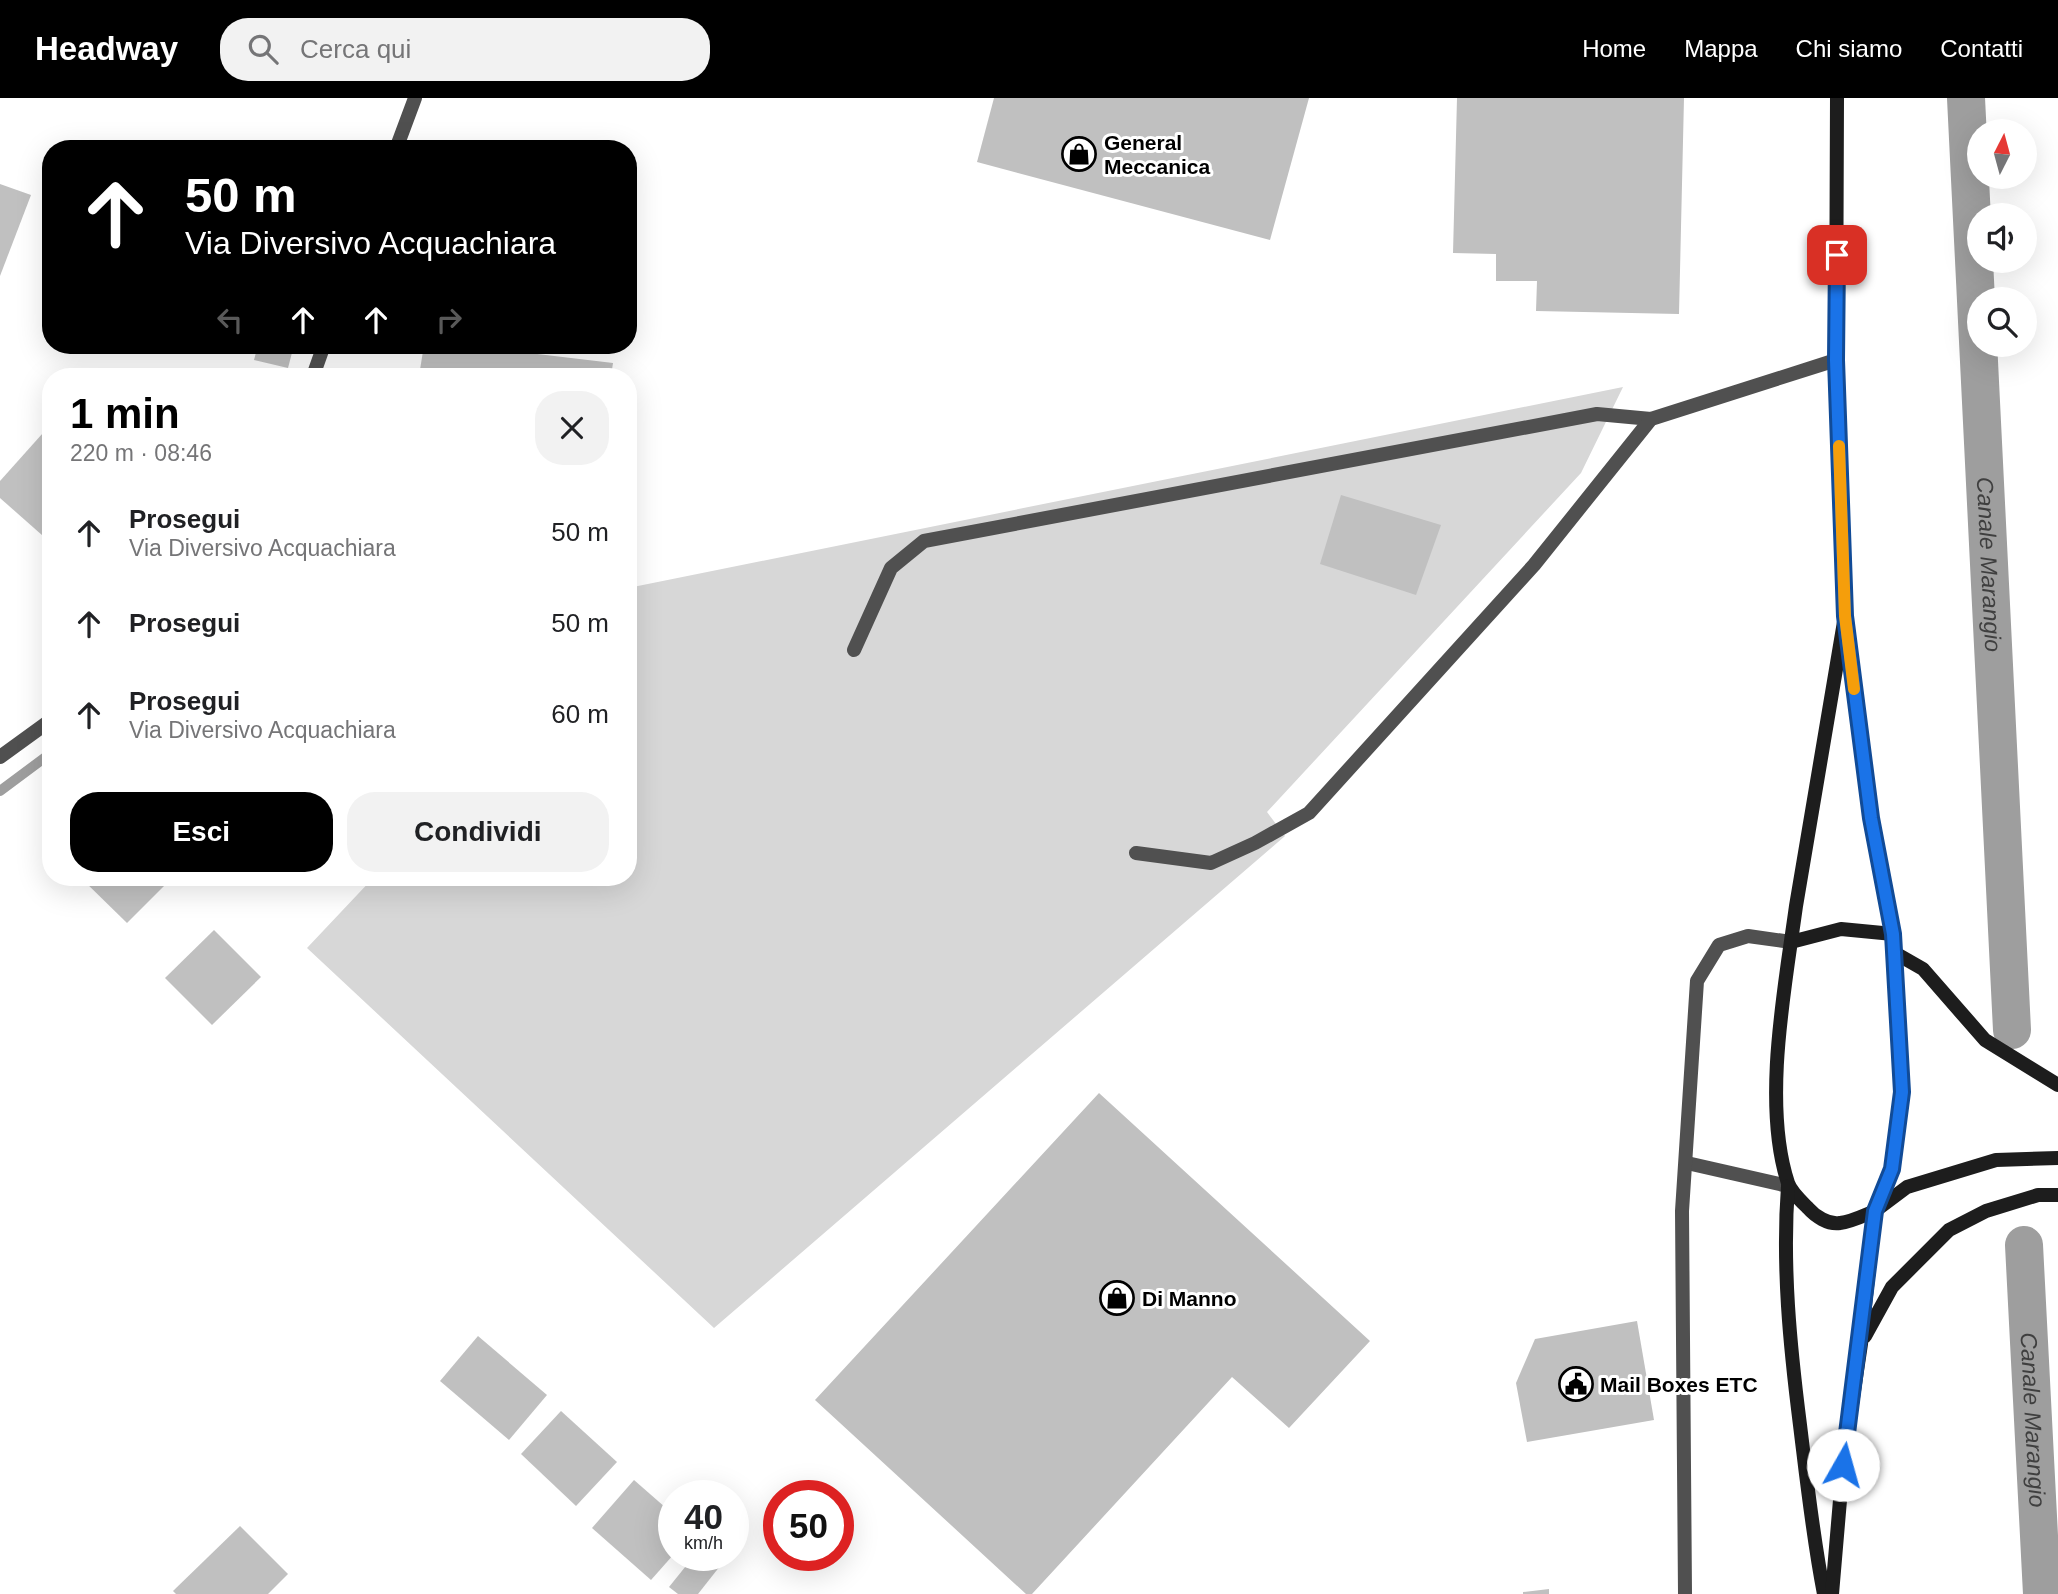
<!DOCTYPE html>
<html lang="it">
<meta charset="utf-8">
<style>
body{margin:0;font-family:Arial,sans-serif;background:#f2f2f2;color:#202124;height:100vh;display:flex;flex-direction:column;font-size:26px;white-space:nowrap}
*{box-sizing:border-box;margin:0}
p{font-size:23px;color:#757577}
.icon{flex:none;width:38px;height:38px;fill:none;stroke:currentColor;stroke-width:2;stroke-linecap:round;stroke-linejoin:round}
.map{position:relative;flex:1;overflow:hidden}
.side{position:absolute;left:42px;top:270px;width:595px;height:518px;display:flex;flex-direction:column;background:#fff;border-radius:28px;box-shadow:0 7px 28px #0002}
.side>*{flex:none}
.guide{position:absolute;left:42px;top:42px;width:595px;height:214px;border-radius:28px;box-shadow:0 7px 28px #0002;background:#000;color:#fff;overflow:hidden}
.needle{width:46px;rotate:6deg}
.buttons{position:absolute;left:1967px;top:21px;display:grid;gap:14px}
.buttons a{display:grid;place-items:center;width:70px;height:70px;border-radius:50%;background:#fff;box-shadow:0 7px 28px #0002;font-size:35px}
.speed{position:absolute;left:658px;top:1382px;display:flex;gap:14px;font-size:35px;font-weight:700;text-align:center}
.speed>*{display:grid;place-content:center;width:91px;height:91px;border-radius:50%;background:#fff;box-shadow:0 7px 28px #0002;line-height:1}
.speed small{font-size:18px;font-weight:400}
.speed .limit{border:10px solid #d22;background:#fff;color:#111}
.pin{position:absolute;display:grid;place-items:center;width:60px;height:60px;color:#fff;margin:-30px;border-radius:14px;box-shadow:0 4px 10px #0006}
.me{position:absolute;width:77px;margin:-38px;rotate:7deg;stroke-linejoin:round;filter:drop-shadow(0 0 5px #0008)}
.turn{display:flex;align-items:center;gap:24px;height:147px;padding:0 28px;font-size:32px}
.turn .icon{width:91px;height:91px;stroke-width:2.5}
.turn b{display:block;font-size:49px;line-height:60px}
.lanes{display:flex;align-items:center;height:66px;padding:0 28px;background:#0003;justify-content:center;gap:35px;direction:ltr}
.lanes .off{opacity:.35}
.round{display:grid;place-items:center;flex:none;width:74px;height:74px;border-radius:28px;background:#f2f2f2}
.summary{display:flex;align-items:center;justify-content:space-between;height:119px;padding:0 28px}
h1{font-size:42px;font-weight:800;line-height:52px;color:#000}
.action{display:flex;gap:14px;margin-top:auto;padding:14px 28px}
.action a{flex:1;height:80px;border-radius:28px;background:#000;color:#fff;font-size:28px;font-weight:800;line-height:80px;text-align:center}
.action a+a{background:#f2f2f2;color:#202124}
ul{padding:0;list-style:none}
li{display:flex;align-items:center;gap:21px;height:91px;padding:0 28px}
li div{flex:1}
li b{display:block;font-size:26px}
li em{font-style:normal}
header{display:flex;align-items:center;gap:42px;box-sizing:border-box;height:98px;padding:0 35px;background:#000;color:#fff}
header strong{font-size:33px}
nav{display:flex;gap:38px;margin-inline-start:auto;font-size:24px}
.search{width:490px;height:63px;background:#f2f2f2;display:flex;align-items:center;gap:18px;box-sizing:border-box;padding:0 24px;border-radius:28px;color:#757577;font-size:26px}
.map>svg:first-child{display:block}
</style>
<header>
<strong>Headway</strong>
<div class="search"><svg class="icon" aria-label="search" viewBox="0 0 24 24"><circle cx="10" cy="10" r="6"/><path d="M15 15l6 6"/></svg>Cerca qui</div>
<nav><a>Home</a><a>Mappa</a><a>Chi siamo</a><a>Contatti</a></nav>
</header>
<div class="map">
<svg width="2058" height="1496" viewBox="0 0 2058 1496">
<rect width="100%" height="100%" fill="#fff"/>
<polygon fill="#d7d7d7" points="1623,289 1581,375 1267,714 1285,738 714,1230 307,850 374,779 628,779 628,490"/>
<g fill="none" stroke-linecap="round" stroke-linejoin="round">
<polyline stroke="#9e9e9e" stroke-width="10" points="0,693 51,655"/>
<g stroke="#9e9e9e" stroke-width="38">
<path id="s1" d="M1966 0 2012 932"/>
<path id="s2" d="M2024 1147 2042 1496"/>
</g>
</g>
<g fill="#c0c0c0">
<polygon points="994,0 1309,0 1270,142 977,64"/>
<polygon points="1457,0 1684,0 1679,216 1536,213 1537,183 1496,183 1496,156 1453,155"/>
<polygon points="0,86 31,97 0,178"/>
<polygon points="258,247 294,247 288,270 254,262"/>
<polygon points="424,247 462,247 613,265 611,278 419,278"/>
<polygon points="51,326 51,445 0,400 0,383"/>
<polygon points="1341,397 1441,427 1416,497 1320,466"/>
<polygon points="80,779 173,779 127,825"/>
<polygon points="214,832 261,879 212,927 165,880"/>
<polygon points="1099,995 1370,1243 1289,1330 1232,1279 1032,1496 1026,1496 815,1302"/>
<polygon points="1637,1223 1654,1322 1527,1344 1516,1285 1535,1241"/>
<polygon points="478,1238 547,1297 509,1342 440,1283"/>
<polygon points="561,1313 617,1364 576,1408 521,1356"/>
<polygon points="634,1382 674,1417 674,1456 651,1482 592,1430"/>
<polygon points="240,1428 288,1476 268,1496 176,1496 173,1493"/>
<polygon points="694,1458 718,1458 724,1463 698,1496 678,1496 669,1489"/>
<polygon points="1549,1491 1549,1496 1523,1496 1523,1494"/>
</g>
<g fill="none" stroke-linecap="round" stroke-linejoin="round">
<g stroke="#505050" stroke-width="14">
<polyline points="854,552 891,470 924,443 1597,316 1651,321"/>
<polyline points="1136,755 1211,765 1255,745 1309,715 1534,467 1651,321 1836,262"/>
</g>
<g stroke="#505050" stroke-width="14">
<polyline points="396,51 415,0"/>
<polyline points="313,278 324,247"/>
<polyline points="0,659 51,622"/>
<polyline points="1687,1065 1788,1088"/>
<polyline points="1685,1496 1682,1113 1697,883 1719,847 1748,838 1791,844"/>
</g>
<g stroke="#1d1d1d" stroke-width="14">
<polyline points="1837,0 1836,262 1845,518 1871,720 1893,836"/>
<path d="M1791 844 1841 831 1893 836 1902 994 1892 1071 1875 1113C1865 1117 1851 1124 1840 1125 1828 1127 1815 1118 1808 1110 1801 1103 1791 1094 1788 1085 1762 1006 1785 889 1796 808L1845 518"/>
<polyline points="1895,855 1923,871 1985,942 2058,987"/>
<path d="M1788 1088C1782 1168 1790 1248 1800 1327 1807 1384 1813 1440 1824 1496"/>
<polyline points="1865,1238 1892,1189 1949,1132 1986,1113 2038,1097 2058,1097"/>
<polyline points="1832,1496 1843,1367 1861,1246 1875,1113 1907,1089 1996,1062 2058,1060"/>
</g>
</g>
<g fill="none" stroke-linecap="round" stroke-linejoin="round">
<g stroke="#114b97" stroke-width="18">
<polyline id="route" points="1837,157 1836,262 1845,518 1871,720 1893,836 1902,994 1892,1071 1875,1113 1843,1367"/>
</g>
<use href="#route" stroke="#1a73e8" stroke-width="12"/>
<polyline stroke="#f59e0b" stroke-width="12" points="1839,348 1845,518 1854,591"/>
</g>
<defs>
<g id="shop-ring" transform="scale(1.75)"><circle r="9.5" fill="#fff" stroke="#000" stroke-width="1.5"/><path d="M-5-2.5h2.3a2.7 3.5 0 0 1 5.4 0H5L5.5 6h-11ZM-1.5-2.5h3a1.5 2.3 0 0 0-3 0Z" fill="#000"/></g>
<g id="civic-ring" transform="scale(1.75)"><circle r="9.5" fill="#fff" stroke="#000" stroke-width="1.5"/><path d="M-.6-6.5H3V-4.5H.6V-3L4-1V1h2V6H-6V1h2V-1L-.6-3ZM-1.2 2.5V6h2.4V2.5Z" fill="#000"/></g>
</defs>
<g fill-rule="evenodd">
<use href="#shop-ring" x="1079" y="56"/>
<use href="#shop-ring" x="1117" y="1200"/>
<use href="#civic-ring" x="1576" y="1286"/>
</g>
<g text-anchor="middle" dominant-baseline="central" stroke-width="6" stroke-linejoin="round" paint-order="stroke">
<g font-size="21" font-weight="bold" fill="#000" stroke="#fff" text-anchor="start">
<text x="1104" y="44">General<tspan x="1104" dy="24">Meccanica</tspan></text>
<text x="1142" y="1200">Di Manno</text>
<text x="1600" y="1286">Mail Boxes ETC</text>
</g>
<g font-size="23" font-style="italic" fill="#3f3f3f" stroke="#fff">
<text stroke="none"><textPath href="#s1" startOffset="467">Canale Marangio</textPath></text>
<text stroke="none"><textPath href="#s2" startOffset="175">Canale Marangio</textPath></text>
</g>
</g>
</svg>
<div class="buttons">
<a><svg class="needle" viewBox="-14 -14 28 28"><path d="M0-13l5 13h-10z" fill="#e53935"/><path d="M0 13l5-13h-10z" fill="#757577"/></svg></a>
<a><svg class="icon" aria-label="sound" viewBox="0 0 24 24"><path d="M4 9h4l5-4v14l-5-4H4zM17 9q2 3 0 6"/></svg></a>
<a><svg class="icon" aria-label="search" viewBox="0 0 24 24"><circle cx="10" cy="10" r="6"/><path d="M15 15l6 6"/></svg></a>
</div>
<div class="speed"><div>40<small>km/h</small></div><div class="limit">50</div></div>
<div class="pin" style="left:1837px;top:157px;background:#d93025"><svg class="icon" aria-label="arrive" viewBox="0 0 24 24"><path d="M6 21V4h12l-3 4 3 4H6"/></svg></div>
<svg class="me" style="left:1843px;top:1367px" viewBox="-20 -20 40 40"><circle r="19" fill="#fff"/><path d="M0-13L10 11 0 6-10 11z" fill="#1a73e8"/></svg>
<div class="guide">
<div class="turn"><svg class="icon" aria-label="ahead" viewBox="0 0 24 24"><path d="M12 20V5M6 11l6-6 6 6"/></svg><div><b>50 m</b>Via Diversivo Acquachiara</div></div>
<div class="lanes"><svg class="icon off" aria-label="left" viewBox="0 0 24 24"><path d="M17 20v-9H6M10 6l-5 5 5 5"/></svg><svg class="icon" aria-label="ahead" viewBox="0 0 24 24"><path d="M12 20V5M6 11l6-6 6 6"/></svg><svg class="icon" aria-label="ahead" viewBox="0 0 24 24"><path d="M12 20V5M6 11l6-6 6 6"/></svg><svg class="icon off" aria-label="right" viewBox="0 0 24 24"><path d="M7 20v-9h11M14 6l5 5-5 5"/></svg></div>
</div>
<section class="side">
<div class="summary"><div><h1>1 min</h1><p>220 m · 08:46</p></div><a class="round"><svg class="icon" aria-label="close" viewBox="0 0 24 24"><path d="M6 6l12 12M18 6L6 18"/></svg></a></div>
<ul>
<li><svg class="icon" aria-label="ahead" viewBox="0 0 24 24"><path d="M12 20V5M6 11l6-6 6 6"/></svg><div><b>Prosegui</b><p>Via Diversivo Acquachiara</p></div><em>50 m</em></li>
<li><svg class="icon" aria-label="ahead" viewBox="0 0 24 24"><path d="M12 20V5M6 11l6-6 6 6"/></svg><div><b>Prosegui</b></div><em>50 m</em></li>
<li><svg class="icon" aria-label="ahead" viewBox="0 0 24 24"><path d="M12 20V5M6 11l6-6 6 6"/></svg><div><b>Prosegui</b><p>Via Diversivo Acquachiara</p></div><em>60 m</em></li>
</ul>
<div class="action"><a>Esci</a><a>Condividi</a></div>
</section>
</div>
